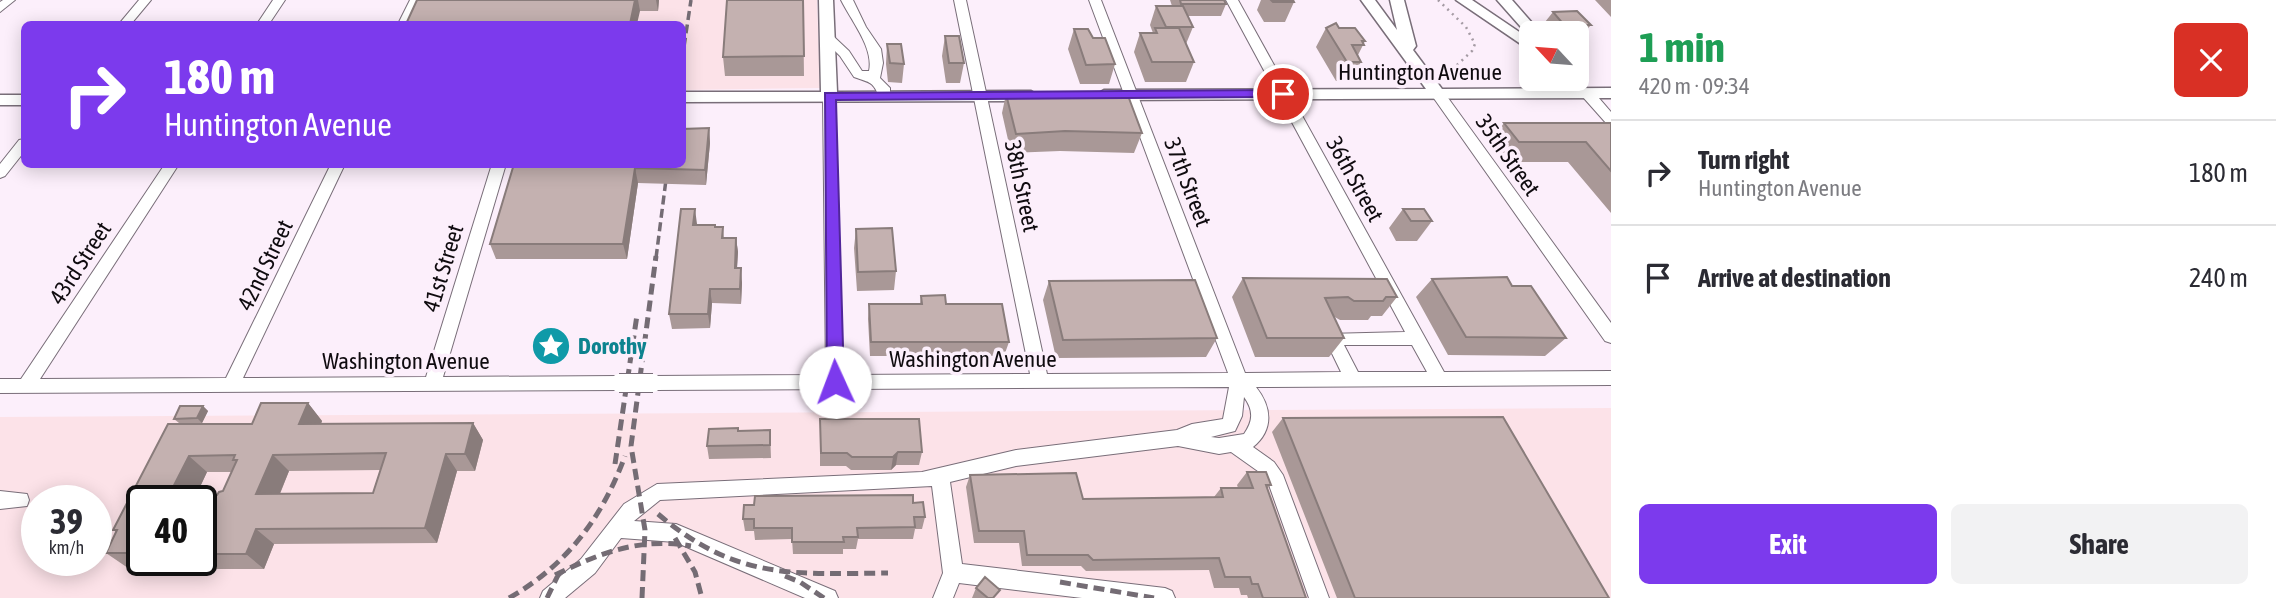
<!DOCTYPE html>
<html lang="en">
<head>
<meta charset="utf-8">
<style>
  :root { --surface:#fff; --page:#f2f2f3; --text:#2b2b33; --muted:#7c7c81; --line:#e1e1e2; --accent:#7c3aed }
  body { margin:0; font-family:"Asap Condensed",sans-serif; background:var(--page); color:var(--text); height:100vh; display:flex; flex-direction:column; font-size:26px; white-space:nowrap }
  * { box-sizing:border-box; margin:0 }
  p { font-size:23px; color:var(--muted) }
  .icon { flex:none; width:38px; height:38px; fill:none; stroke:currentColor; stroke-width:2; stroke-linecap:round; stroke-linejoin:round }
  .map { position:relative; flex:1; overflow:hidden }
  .side { display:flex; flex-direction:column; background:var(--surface); width:665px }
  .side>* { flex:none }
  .top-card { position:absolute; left:21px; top:21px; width:665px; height:147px; border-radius:10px; box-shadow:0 4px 18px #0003; background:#7c3aed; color:#fff; overflow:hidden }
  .needle { width:46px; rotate:296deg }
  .buttons { position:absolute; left:1519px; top:21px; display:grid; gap:14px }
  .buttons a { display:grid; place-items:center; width:70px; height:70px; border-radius:10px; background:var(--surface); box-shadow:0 4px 18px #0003; font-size:35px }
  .speed { position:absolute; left:21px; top:485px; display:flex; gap:14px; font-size:35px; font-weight:700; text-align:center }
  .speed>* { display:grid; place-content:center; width:91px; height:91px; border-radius:50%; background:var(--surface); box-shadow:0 4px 18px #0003; line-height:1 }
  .speed small { font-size:18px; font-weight:400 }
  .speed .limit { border:4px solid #111; border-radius:10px; background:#fff; color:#111 }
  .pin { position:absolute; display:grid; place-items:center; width:60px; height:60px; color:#fff; margin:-30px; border:4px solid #fff; border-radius:50%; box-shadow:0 2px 7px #0007 }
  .me { position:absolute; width:77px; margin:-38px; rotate:358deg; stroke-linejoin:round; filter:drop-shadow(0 0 5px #0008) }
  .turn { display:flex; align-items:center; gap:24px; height:147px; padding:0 28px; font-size:32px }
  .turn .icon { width:91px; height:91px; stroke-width:2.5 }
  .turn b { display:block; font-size:49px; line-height:60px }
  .round { display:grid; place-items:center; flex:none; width:74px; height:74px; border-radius:10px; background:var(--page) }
  .overview { display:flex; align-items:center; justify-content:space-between; height:119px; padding:0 28px }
  h1 { font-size:42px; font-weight:700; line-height:52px; color:#1e9e55 }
  .action { display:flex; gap:14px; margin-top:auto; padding:14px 28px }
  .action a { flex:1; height:80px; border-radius:10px; background:var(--accent); color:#fff; font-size:28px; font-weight:700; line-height:80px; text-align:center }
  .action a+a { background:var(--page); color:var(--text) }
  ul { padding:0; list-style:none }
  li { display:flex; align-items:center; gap:21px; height:105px; padding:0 28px; border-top:2px solid var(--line) }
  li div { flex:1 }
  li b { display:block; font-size:26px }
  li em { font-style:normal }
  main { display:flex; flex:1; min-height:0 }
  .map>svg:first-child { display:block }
  .industrial { fill:#fce2e8; fill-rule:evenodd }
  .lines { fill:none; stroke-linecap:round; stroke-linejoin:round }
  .minor-casing { stroke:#796e79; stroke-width:2 }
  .major-casing { stroke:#796e79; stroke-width:3 }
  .path { stroke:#a59ba4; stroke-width:2.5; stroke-dasharray:2 4.5; stroke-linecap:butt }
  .minor { fill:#fff; fill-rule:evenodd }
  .major { fill:#fff; fill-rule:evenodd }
  .rail-far1 { stroke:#746c74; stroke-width:3.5; stroke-dasharray:9 4.5; stroke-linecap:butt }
  .rail { stroke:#746c74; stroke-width:5; stroke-dasharray:11 6; stroke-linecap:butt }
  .minor-bridge-casing { stroke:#796e79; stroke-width:20; stroke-linecap:butt }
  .minor-bridge { stroke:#fff; stroke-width:18 }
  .wall { fill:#a99897; fill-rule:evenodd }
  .shaded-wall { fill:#897c7b }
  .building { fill:#c4b1b0; stroke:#897c7b; stroke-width:2; fill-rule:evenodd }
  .route { fill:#7c3aed; stroke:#51269a; stroke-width:2 }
  .labels { text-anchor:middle; stroke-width:7; stroke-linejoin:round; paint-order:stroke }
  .street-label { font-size:23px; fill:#0f0b0f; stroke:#fceffb }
  .culture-label { font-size:23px; font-weight:bold; fill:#0d838f; stroke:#fceffb; text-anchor:start }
</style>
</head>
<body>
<main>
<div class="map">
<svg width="1611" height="598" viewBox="0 0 1611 598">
  <rect width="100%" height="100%" fill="#fceffb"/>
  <path class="industrial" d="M424 0H817L820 88 683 90 682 24H413Z
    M1611 408V598H0V417ZM37 500H96V560H37ZM142 500H201V560H142Z"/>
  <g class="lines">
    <g class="minor-casing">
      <path id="minor" d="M3 0H15L0 12V2Z
        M139 0H151L131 24H119Z
        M273 0H285L269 24H257Z
        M410 0H422L410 24H398Z
        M841 0H853L866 27 881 49 883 63 880 78 890 88V99H880C873 81 871 83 854 77L840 56 822 38 824 35H832L849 51 862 71H869C874 48 852 22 841 0Z
        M954 0H966L1047 374 1228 373 1089 0H1101L1245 373 1341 372 1325 339 1327 334 1405 332 1226 0H1238L1444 372 1611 371V385L1256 387C1272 407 1274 430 1253 447L1274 462 1283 475 1329 598H1309L1269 485 1262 474 1231 452 1219 454 1178 446 1016 466 950 482 962 564 1165 588 1172 591 1175 598H1082L959 583 953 598H933L943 573 932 486 660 500 634 521 676 524 835 591 838 598H805L675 542 621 538 595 573 565 598H540L543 591 581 559 624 504 657 484 922 472 1016 450 1177 430 1192 424 1223 419 1229 387 653 390 647 388 645 383 647 378 653 376 826 375 823 96 829 92 835 96 843 375 1030 374ZM1344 345H1412L1427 372H1358ZM1244 397C1254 411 1253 421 1244 434L1219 438 1211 437 1235 431 1242 416Z
        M1587 89 1592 90 1611 112V124L1606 123 1582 96 1581 93Z
        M1438 90 1443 91 1611 323V343L1605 341 1433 97V91Z
        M24 139V152L5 176 0 178V164L19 140Z
        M165 164H179L40 379 226 378 331 164H345L243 378 426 377 492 164H506L443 377 619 376 625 378 627 383 625 388 619 390 0 393V379H21Z
        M0 491 27 494 29 500 27 506 0 509Z"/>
    </g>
    <g class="major-casing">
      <path id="major" d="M819 0H833L837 92 1031 91 1039 96 1031 101 682 102V92H821Z
        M1361 0H1375L1397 30 1390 0H1404L1416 46 1413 50 1442 89 1611 88V98L1104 100 1096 95 1104 90 1426 89Z
        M1456 0H1472L1531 40V51Z
        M1497 0H1512L1541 33H1531V37L1529 36Z
        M0 95H24V105H0Z"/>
    </g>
    <path class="path" d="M1438 0 1466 27 1475 44 1472 51 1443 78"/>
    <use href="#minor" class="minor"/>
    <use href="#major" class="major"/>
    <path class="rail-far1" d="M682 60 691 0
      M656 258 668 164"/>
    <path class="rail" d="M615 464 637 315
      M658 514C736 580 792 574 888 573
      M675 538 695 572 702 598
      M555 575C600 553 640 537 691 546
      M785 576 800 582 824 598
      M1060 582 1154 598
      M509 598C567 565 602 518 625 456
      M547 598 561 569
      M642 598 645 530 631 446 656 256"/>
    <g class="minor-bridge-casing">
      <path id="minor-bridge" d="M619 383H653"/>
    </g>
    <use href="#minor-bridge" class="minor-bridge"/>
  </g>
  <path class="wall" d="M417 0H659L658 11H640Z
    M803 0 804 76H725L723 57Z
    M1170 0H1224L1226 4 1221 16H1188L1193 27 1186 44 1194 62 1186 82H1145L1134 52 1140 33H1153L1150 25 1156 6H1172Z
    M1261 0H1293L1294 2 1285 22H1264L1257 10Z
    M1595 0H1611V17Z
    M1553 12 1591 25 1582 35H1577V33H1555L1545 22Z
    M1326 28H1339L1365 41 1358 55 1361 62 1350 81H1336L1316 47Z
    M1074 29 1093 38 1115 64 1109 84H1080L1068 49Z
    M945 36 964 63 960 83H946L942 56Z
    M887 44 904 64 902 83 888 82 886 64Z
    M1006 94 1142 133 1134 153 1060 151 1011 153 1002 113Z
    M1504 123H1611V213L1568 162H1503L1489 143Z
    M709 128 710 143 706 185 638 183 627 259H496L490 244Z
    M1403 209 1432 221 1417 241H1396L1389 228Z
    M697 225 723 227 724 238H736L738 252 737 268 742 283 741 304 712 303 710 328 672 329 669 314Z
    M856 229 896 271 894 290 857 291 854 248Z
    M1243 278 1397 297 1382 316H1371L1368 320H1340L1333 316 1344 338 1329 357H1255L1232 297Z
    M1432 279 1512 286 1566 338 1545 356 1448 355 1416 297Z
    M1049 281 1217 338 1206 357 1056 358 1043 300Z
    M921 296 946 304 1009 342 1004 356H870L868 319 869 304H920Z
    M308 403 322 421 321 424 473 423 483 440 475 471H457L437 543 274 544 264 569H213L201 560V500H142V560H174L170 567 128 568 106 553 116 532 113 530 168 424H252ZM380 470 373 493 280 494 289 471ZM207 472H232L223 491 217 495H196Z
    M203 406 208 411 202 423H179L174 419Z
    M1283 418 1609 598H1337L1272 432Z
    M770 430 771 458 709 459 707 446 739 431Z
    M820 432 922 452 919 465H896L891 470H851L846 466H820Z
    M1247 472 1271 485 1267 489 1306 598H1248L1247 595H1241L1239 588H1214L1209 570 1086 571 1081 566H1022L1019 543H974L966 487 970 475 1083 499 1214 497 1221 488H1238L1237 485Z
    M913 503 925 517 922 529H915L913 539H858L856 549H843V554H793L792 539 755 540 754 531H745L743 519Z
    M976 588 993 598H972Z"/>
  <path class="shaded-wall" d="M635 0H638L640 11 637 24H630Z
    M656 0H659L658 11Z
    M709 128 710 143 706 185 705 170Z
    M635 168 638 183 627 259 623 244Z
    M695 209 697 224 695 240 693 225Z
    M736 238 738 252 736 283 735 268Z
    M741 268 742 283 741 304 740 289Z
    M710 289 712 303 710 328 708 314Z
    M308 403 322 421 314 441 299 424Z
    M203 406 208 411 202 423 197 418Z
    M473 423 483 440 475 471 465 454Z
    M898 452 896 465 891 470 893 457Z
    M446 454 457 471 437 543 425 528Z
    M273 455 289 471 273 510 256 494Z
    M189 456 207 472 194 500 169 495Z
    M256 529 274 544 264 569 246 554Z
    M160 560H174L170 567Z"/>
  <path class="building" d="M417 0H635L630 24H406Z
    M727 0H803L804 56 723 57Z
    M1180 0H1224L1226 4H1181Z
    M1271 0H1293L1294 2H1273Z
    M1156 6H1183L1193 27H1166Z
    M1577 11 1591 25H1564L1553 12Z
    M1336 23 1339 28H1355L1365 41H1362L1364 45H1352L1361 62H1347L1326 28Z
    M1155 28H1179L1194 62H1152L1140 33H1157Z
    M1074 29H1088L1093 38H1105L1115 64 1086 65Z
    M945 36H959L964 63H949Z
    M887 44H901L904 64 890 63Z
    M1127 93 1142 133 1065 131 1016 134 1006 94Z
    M1504 123H1611V171L1586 142H1519Z
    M709 128 705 170 635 168 623 244H490L514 164H682V129Z
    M681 209H695L693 225H715V227H723L722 238H736L735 268H741L740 289H710L708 314H669Z
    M1403 209H1424L1432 221H1411Z
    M892 228 896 271 858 272 856 229Z
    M1507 277 1512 286H1531L1566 338 1466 337 1432 279Z
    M1243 278 1387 279 1397 297H1386L1383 301H1354L1348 297 1325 298 1344 338H1267Z
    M1195 280 1217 338 1063 340 1049 281Z
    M945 295 946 304H1002L1009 342H871L869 304H922L921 296Z
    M261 403H308L299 424 473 423 465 454H446L425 528 256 529 246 554H201V536L205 529H201V500H142V553H106L117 530H113L168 424H252ZM386 453 373 493 256 494 273 455ZM235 455 233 460H237L223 491 219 492 217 495H169L189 456Z
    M180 406H203L197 418 174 419Z
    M1503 417 1609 598H1355L1283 418Z
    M820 419H919L922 452H898L893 457H852L847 453H821Z
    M738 428V431L770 430V445L707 446 709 429Z
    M1247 472H1266L1271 485H1266L1306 598H1263L1258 584H1252L1250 577H1225L1219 558 1093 560 1088 555H1027L1024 531H979L970 475 1076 473 1083 499 1223 497 1221 488H1253Z
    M913 495V503L923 502 925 517H914L915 527 857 528 858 537H843L844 542H792V528H754V519H743L744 505H754L755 496Z
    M985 577 1000 590 993 598H988L976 588Z"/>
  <path class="route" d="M1283 90 1290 94 1288 97 836 100 844 382 842 387H829L827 382 825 93Z"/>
  <defs>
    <g id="sight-disc" transform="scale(2.0125)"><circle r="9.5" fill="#0f9aa8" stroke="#fceffb"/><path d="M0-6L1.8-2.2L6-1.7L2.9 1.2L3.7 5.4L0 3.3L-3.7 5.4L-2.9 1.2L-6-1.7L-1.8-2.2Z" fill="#fff"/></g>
  </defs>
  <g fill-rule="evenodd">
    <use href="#sight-disc" x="551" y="346"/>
  </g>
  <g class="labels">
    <g class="street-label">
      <text x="1420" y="80">Huntington Avenue</text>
      <text transform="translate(1508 155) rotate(55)" y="8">35th Street</text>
      <text transform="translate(1355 179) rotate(61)" y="8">36th Street</text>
      <text transform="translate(1188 182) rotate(69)" y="8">37th Street</text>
      <text transform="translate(1022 186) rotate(78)" y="8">38th Street</text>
      <text transform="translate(80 263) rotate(-57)" y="8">43rd Street</text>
      <text transform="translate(265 265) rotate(-64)" y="8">42nd Street</text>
      <text transform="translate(443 268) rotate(-73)" y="8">41st Street</text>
      <text x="973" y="367">Washington Avenue</text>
      <text x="406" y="369">Washington Avenue</text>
    </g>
    <g class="culture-label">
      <text x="578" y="354">Dorothy</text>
    </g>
  </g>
</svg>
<div class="buttons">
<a><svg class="needle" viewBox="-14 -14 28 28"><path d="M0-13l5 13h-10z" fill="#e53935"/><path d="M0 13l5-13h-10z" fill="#7c7c81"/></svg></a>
</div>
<div class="speed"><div>39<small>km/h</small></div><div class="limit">40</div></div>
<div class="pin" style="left:1283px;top:94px;background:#d93025"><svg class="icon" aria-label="arrive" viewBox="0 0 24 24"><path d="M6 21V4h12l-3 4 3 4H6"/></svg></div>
<svg class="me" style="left:835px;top:382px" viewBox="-20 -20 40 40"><circle r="19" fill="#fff"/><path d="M0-13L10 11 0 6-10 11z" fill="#7c3aed"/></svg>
<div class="top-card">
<div class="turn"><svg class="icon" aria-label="right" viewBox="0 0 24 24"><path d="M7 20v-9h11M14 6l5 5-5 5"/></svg><div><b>180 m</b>Huntington Avenue</div></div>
</div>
</div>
<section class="side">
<div class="overview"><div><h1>1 min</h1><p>420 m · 09:34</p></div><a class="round" style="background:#d93025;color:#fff"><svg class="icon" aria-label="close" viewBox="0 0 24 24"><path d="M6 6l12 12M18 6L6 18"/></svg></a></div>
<ul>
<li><svg class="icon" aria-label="right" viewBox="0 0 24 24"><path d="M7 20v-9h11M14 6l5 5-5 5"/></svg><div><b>Turn right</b><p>Huntington Avenue</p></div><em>180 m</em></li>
<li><svg class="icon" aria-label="arrive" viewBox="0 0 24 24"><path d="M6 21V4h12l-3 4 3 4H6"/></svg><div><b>Arrive at destination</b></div><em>240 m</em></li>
</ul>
<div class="action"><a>Exit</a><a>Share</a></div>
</section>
</main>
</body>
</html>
